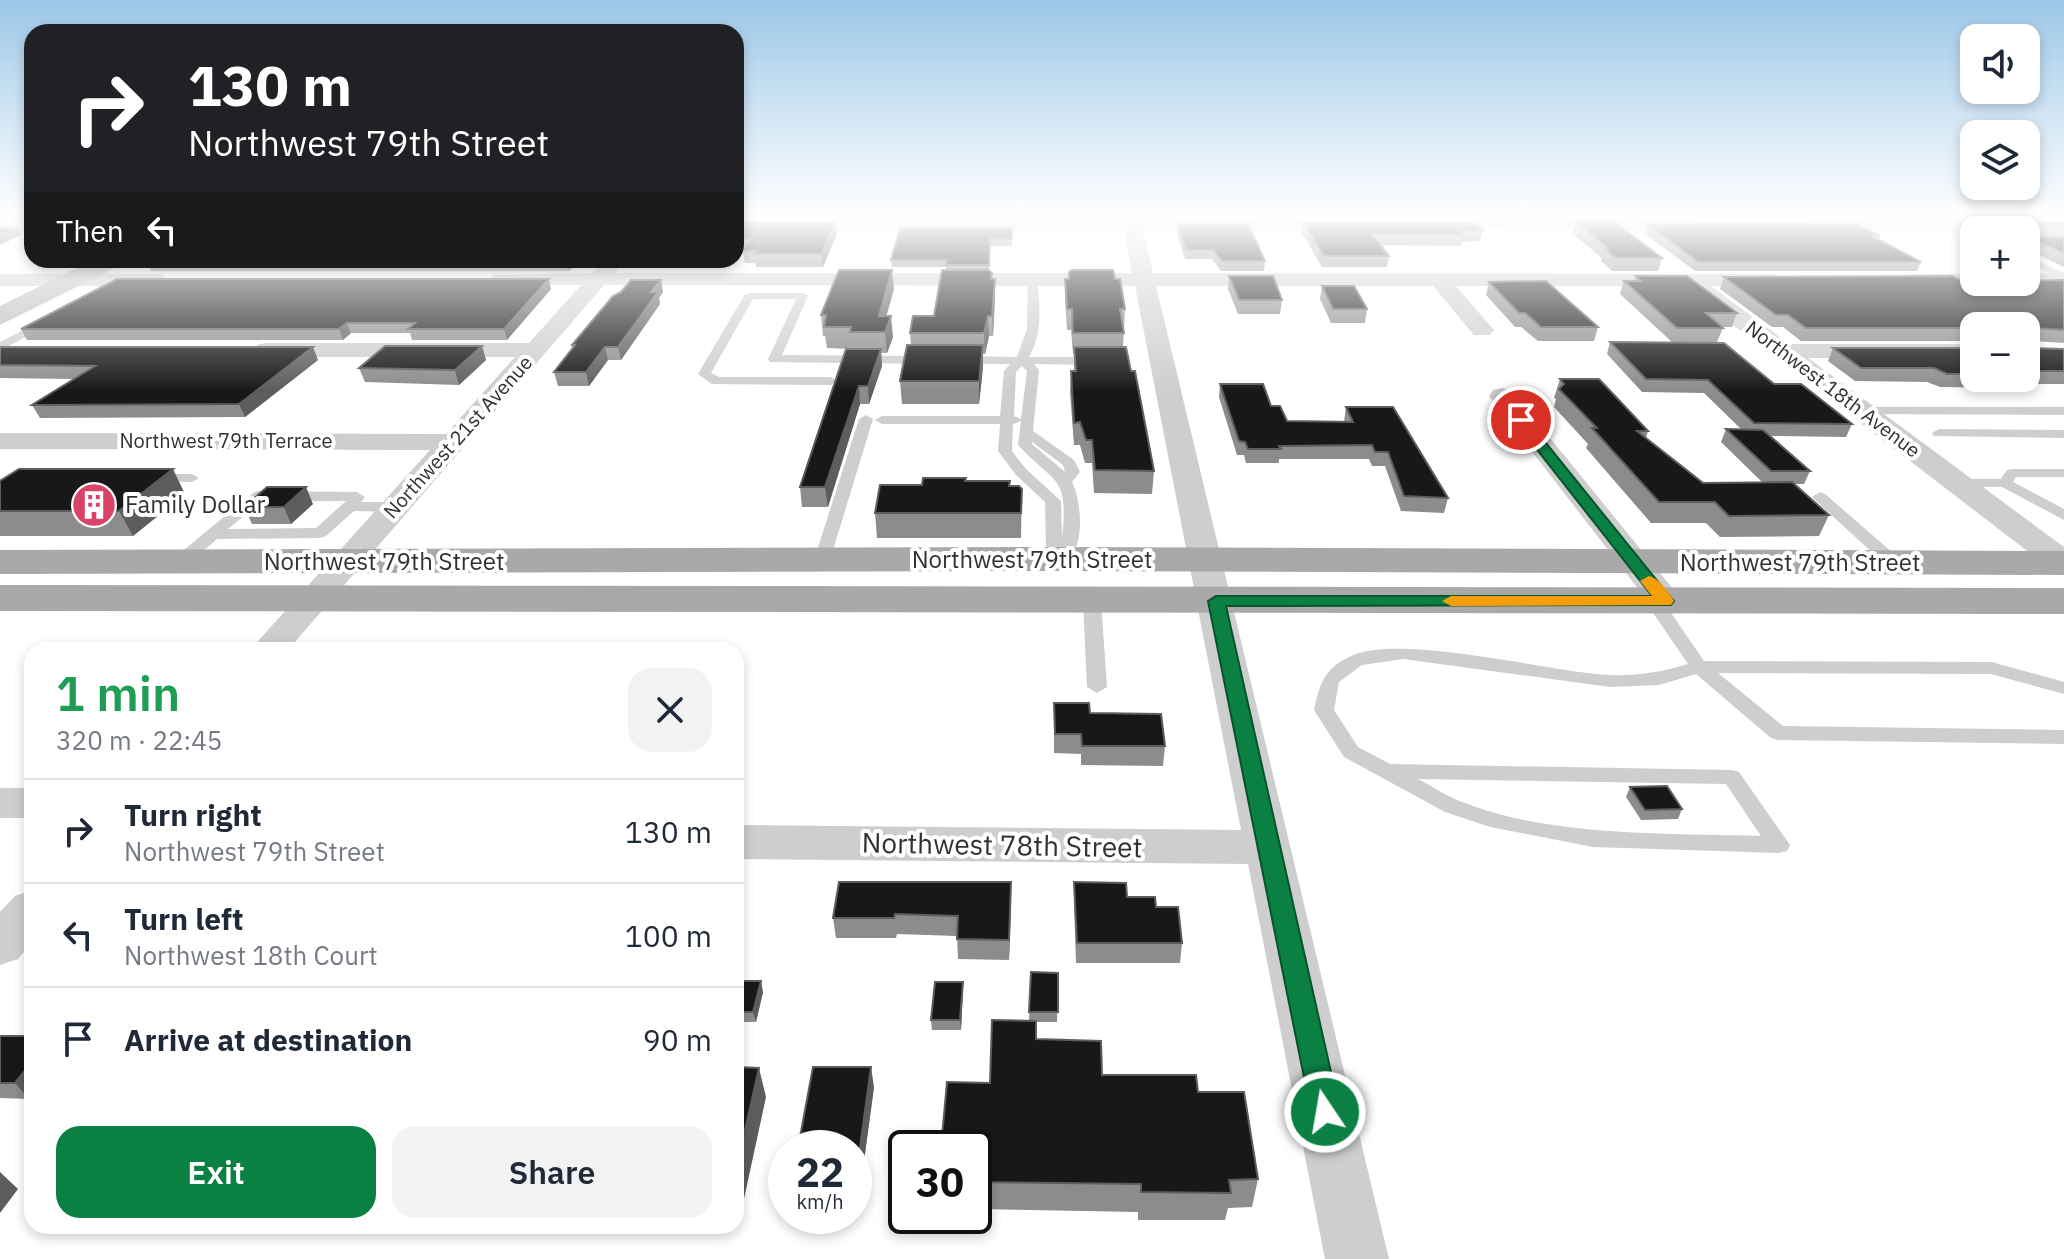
<!DOCTYPE html>
<html lang="en">
<head>
<meta charset="utf-8">
<style>
  :root { --surface:#fff; --page:#f2f2f3; --text:#1f2937; --muted:#747a83; --line:#e0e1e3; --accent:#0b8043 }
  body { margin:0; font-family:"IBM Plex Sans",sans-serif; background:var(--page); color:var(--text); height:100vh; display:flex; flex-direction:column; font-size:30px; white-space:nowrap }
  * { box-sizing:border-box; margin:0 }
  p { font-size:26px; color:var(--muted) }
  .icon { flex:none; width:44px; height:44px; fill:none; stroke:currentColor; stroke-width:2; stroke-linecap:round; stroke-linejoin:round }
  .map { position:relative; flex:1; overflow:hidden }
  .sheet { position:absolute; left:24px; top:642px; width:720px; height:592px; display:flex; flex-direction:column; background:var(--surface); border-radius:24px; box-shadow:0 4px 12px #0003 }
  .sheet>* { flex:none }
  .guide { position:absolute; left:24px; top:24px; width:720px; height:244px; border-radius:24px; box-shadow:0 4px 12px #0003; background:#202124; color:#fff; overflow:hidden }
  .buttons { position:absolute; left:1960px; top:24px; display:grid; gap:16px }
  .buttons a { display:grid; place-items:center; width:80px; height:80px; border-radius:16px; background:var(--surface); box-shadow:0 4px 12px #0003; font-size:40px }
  .speed { position:absolute; left:768px; top:1130px; display:flex; gap:16px; font-size:40px; font-weight:700; text-align:center }
  .speed>* { display:grid; place-content:center; width:104px; height:104px; border-radius:50%; background:var(--surface); box-shadow:0 4px 12px #0003; line-height:1 }
  .speed small { font-size:20px; font-weight:400 }
  .speed .limit { border:4px solid #111; border-radius:12px; background:#fff; color:#111 }
  .pin { position:absolute; display:grid; place-items:center; width:68px; height:68px; color:#fff; margin:-34px; border:4px solid #fff; border-radius:50%; box-shadow:0 2px 8px #0007 }
  .me { position:absolute; width:88px; margin:-44px; rotate:348deg; stroke-linejoin:round; filter:drop-shadow(0 0 6px #0008) }
  .turn { display:flex; align-items:center; gap:28px; height:168px; padding:0 32px; font-size:36px }
  .turn .icon { width:104px; height:104px; stroke-width:2.5 }
  .turn b { display:block; font-size:56px; line-height:68px }
  .then { display:flex; align-items:center; height:76px; padding:0 32px; background:#0003; gap:16px; font-size:30px }
  .round { display:grid; place-items:center; flex:none; width:84px; height:84px; border-radius:24px; background:var(--page) }
  .summary { display:flex; align-items:center; justify-content:space-between; height:136px; padding:0 32px }
  h1 { font-size:48px; font-weight:600; line-height:60px; color:#1e9e55 }
  .action { display:flex; gap:16px; margin-top:auto; padding:16px 32px }
  .action a { flex:1; height:92px; border-radius:24px; background:var(--accent); color:#fff; font-size:32px; font-weight:600; line-height:92px; text-align:center }
  .action a+a { background:var(--page); color:var(--text) }
  ul { padding:0; list-style:none }
  li { display:flex; align-items:center; gap:24px; height:104px; padding:0 32px; border-top:2px solid var(--line) }
  li div { flex:1 }
  li b { display:block; font-size:30px }
  li em { font-style:normal }
  .map>svg:first-child { display:block }
  .lines { fill:none; stroke-linecap:round; stroke-linejoin:round }
  .lane { fill:#cecece; fill-rule:evenodd }
  .street { fill:#cecece; fill-rule:evenodd }
  .secondary { fill:#bbb; fill-rule:evenodd }
  .primary { fill:#a9a9a9; fill-rule:evenodd }
  .wall { fill:#8c8c8c }
  .shaded-wall { fill:#5d5d5d }
  .building { fill:#181818; stroke:#5d5d5d; stroke-width:2 }
  .route { fill:#0b8043; stroke:#07532c; stroke-width:2 }
  .slow { fill:#f59e0b }
  .labels { text-anchor:middle; stroke-width:8; stroke-linejoin:round; paint-order:stroke }
  .far-street-label { font-size:20px; fill:#313131; stroke:#fff }
  .poi-label { font-size:24px; fill:#313131; stroke:#fff; text-anchor:start }
  .street-label { font-size:24px; fill:#313131; stroke:#fff }
  .near-street-label { font-size:28px; fill:#313131; stroke:#fff }
</style>
</head>
<body>
<div class="map">
<svg width="2064" height="1259" viewBox="0 0 2064 1259">
  <rect width="100%" height="100%" fill="#fff"/>
  <g class="lines">
    <path class="lane" d="M2026 255 2064 273V280L2026 262Z
      M1028 277 1037 279C1040 305 1043 333 1029 357H1096L1102 361 1096 365 1034 364 1039 370 1033 431 1074 460 1080 472 1072 482C1082 502 1087 556 1060 564L1054 562 1046 549 1045 502 1016 475 998 451 1000 424H882L875 420 882 416H1000L1004 371 1010 364H961L955 360 961 356 1017 357 1027 329ZM1022 366 1027 371 1021 419 1014 416 1016 372ZM1021 421 1018 445C1056 486 1069 474 1062 539L1061 501 1026 469 1012 451 1013 424ZM1032 442 1063 465 1065 472 1032 444Z
      M749 293H803L808 296 782 355 928 356 934 360 928 364 770 362 768 359 796 299H753L711 373 719 377H831L837 381 831 385 712 384 698 374 744 296Z
      M39 322 49 324 0 351V342Z
      M1862 407H2064V415L1857 414 1855 411Z
      M866 415 873 419 830 560 822 565 816 564 814 560 859 419Z
      M1939 429 2064 430V438L1934 436 1932 433Z
      M2012 469H2064V477H2016L2013 482 2064 509V520L2002 487H1958L1951 483 1958 479H2001L2007 470Z
      M153 474H192L199 478 192 482 148 481V475Z
      M258 491 357 492 365 497 361 502H395L403 507 395 512 354 511 326 536 320 538 217 539 186 566H174L172 562 174 558 253 493ZM262 501H346L316 528 228 529Z
      M1820 492 1825 494 1900 559 1902 563 1900 567H1888L1815 500 1812 497Z
      M1092 596 1101 601 1107 687 1097 693 1087 687 1083 601Z
      M1654 596 1660 597 1704 661 1992 662 2064 682V694L1991 674 1718 673 1783 726 2064 730V744L1778 740 1771 738 1696 674 1659 685 1610 687 1403 659 1362 665 1339 682 1334 710 1358 747 1390 764 1732 770 1739 772 1790 845 1787 851 1779 853 1593 847 1490 827 1445 812 1344 757 1314 710C1320 684 1323 670 1349 657 1396 632 1550 672 1609 675 1637 676 1662 672 1688 664L1645 601ZM1418 779 1726 784 1761 836C1667 833 1550 837 1462 802 1446 796 1432 786 1418 779Z"/>
    <path class="street" d="M1121 215H1139L1140 219H1350L1359 225 1350 231H1143L1153 273 1772 274 1779 276 1782 280 1779 284 1711 286 1789 344H1974V358H1808L2064 547V573L2052 570 1690 292 1688 286H1456L1494 330 1490 335H1474L1433 286H1156L1389 1259H1325L1248 864 736 859V825L1241 830 1135 286 604 285 288 650H250L430 450 0 449V433L446 434 515 357H265L257 355 253 350 257 345 265 343H529L581 285H500L493 283 490 279 493 275 593 273 602 263 609 261 619 267 615 273H1132L1124 231H736V219H1122Z
      M2064 218V230L1810 231 1801 225 1810 219Z
      M1430 219H1694L1703 225 1694 231 1423 229 1421 225 1423 221Z
      M0 220H32V232H0Z
      M2064 273V285L2026 286 2017 282H2026V274Z
      M0 274H160L170 280 160 286H0Z
      M1912 274H1974V282H1983L1974 286 1905 284 1902 280 1905 276Z
      M1502 388 1511 390 1677 594 1682 601 1677 608 1665 611 1653 608 1489 396 1493 390Z
      M0 788H32V818H0Z
      M32 890V942L18 959 0 965V912L15 896Z"/>
    <path class="secondary" d="M93 260H124L121 265 0 325V306Z"/>
    <path class="primary" d="M1060 547 2064 551V575L1060 571 0 574V550Z
      M0 585 2064 588V614L0 611Z"/>
  </g>
  <path class="wall" d="M0 215H32V223L30 217 0 218Z
    M736 215H802L736 218Z
    M1172 215H1240L1172 216Z
    M1291 215H1373L1292 216Z
    M1550 215H1796L1551 216Z
    M1575 221 1662 258 1658 271H1612L1601 261 1602 258 1572 233Z
    M736 222 837 234 823 267H756L755 263H745L743 251H736Z
    M1303 222 1483 230 1480 241 1462 242 1461 246 1381 245 1389 256 1387 267H1322L1302 233Z
    M1997 222H2064V237L2031 236 2064 237V267L2026 249V230H1993Z
    M1178 224 1265 261 1264 271H1221L1212 259H1185L1177 233Z
    M1647 224 1880 236 1878 239 1921 262 1917 271H1695L1644 233Z
    M1012 227V246H990L989 271 995 298 993 336H989L985 354H983V367L979 404H902L900 381 911 345 910 333 934 316 946 270V267H892L891 260Z
    M133 260H589L583 266H575L569 271H151L150 268H136Z
    M1069 272 1125 309 1123 347 1154 471 1152 494 1094 493 1092 463H1085L1080 445H1074L1070 392 1071 371H1074V354H1073L1071 330H1067L1065 299V279H1069Z
    M1229 276 1282 300 1280 314H1238L1228 289Z
    M1636 276 1737 313 1732 327H1722L1723 328 1717 342H1672L1620 294 1624 281H1634Z
    M1724 277 1962 281 2064 280V343L2030 341V345L2033 348 2064 349V384H2022L2020 388 1940 387 1927 382 1855 381 1828 361 1833 348H1974V378H2026V326H1974V341H1801L1783 327H1772L1720 289Z
    M661 280 663 292 659 298 660 304 621 360H608L589 386H558L554 372 573 349 572 345Z
    M1489 282 1598 327 1594 341H1538L1521 327H1515L1486 295Z
    M1322 286 1367 309 1365 323H1331L1320 299Z
    M551 289 507 340H412L410 333H351L343 340H27L21 329Z
    M894 289 886 316 893 337 887 353H881L882 366 869 404H860L828 507H802L800 487 851 349 827 348 825 336H823L821 315Z
    M1610 342 1774 384 1852 424 1846 437 1771 436 1810 471 1804 484H1794L1829 515 1819 536 1720 537 1706 523H1651L1586 448 1588 444 1554 407 1556 399 1554 398 1560 379 1648 431 1646 438 1703 483H1763L1721 442 1726 429 1742 430 1704 393 1642 392 1607 354Z
    M482 346 486 360 459 385 365 382 359 368Z
    M0 347 318 360 245 417 40 418 32 405 74 379 0 378Z
    M1220 384 1271 406 1287 421 1344 422 1346 407 1448 498 1444 513 1401 511 1385 466H1372L1369 459H1279V463H1246L1244 455H1237L1219 397Z
    M0 481 185 494 133 536H0Z
    M922 485 1010 486 1022 489 1021 538H877L875 513Z
    M313 504 291 524H252L244 507Z
    M1054 703 1090 713 1165 746 1163 766 1081 765V754L1054 753Z
    M1630 787 1682 809 1678 819 1641 820 1626 797Z
    M1074 882 1127 897 1156 907 1182 943 1180 963H1076L1074 902Z
    M1011 902 1009 960 958 959 957 936 897 934 896 938H836L833 918Z
    M1031 972 1058 973 1057 1022H1036V1039L1102 1075 1198 1092 1258 1179 1252 1207 1228 1208 1225 1220H1138V1212L974 1209V1148L990 1083 1029 1021Z
    M736 981 763 992 756 1022H736Z
    M963 982 961 1030H932L931 1020Z
    M0 1036H32V1095L29 1099 0 1098Z
    M874 1087 856 1220 794 1219 793 1216H854V1148Z"/>
  <path class="shaded-wall" d="M836 222 837 234 823 267 821 254Z
    M18 228 21 235 0 245V236Z
    M569 260H573L575 266 569 271 567 261Z
    M581 260H589L583 266Z
    M892 270 894 289 882 332 879 316Z
    M549 279 551 289 507 340 504 329Z
    M995 279V298L993 336 992 316Z
    M661 280 663 292 659 298 660 304 621 360 618 347 651 292Z
    M891 316 893 337 887 353 885 332Z
    M988 316 989 336 985 354 984 333Z
    M347 323 351 333 343 340 339 329Z
    M983 345V367L979 404V381Z
    M482 346 486 360 459 385 455 370Z
    M313 347 318 360 245 417 239 404Z
    M605 347 608 360 589 386 586 372Z
    M881 349 882 366 869 404 868 386Z
    M859 386 860 404 828 507 825 487Z
    M173 469 185 494 133 536 119 511Z
    M306 487 313 504 291 524 284 507Z
    M1011 882V902L1009 960V940Z
    M761 981 763 992 756 1022 753 1012Z
    M963 982V992L961 1030 960 1020Z
    M32 1062V1095L29 1099 15 1083Z
    M871 1067 874 1087 856 1220 854 1206V1192Z
    M759 1068 766 1097 739 1222 736 1210V1170Z
    M0 1172 18 1189 0 1213Z"/>
  <path class="building" d="M1575 221H1613L1662 258H1616L1605 249H1609Z
    M736 222H836L821 254H754L756 251H743L751 239H736Z
    M1303 222H1475L1483 230 1460 232 1464 235 1372 234 1389 256H1324Z
    M1997 222H2064V226L2031 225 2028 228 2031 237H2064V253L2026 236V230H2014Z
    M1178 224H1248L1265 261H1222L1213 250H1186Z
    M1647 224H1858L1880 236H1872L1921 262H1698Z
    M1012 227V239H990L989 265H946L947 260H891L900 228Z
    M0 228H18L0 236Z
    M150 260H569L567 261H147Z
    M839 270H892L879 316H891L885 332H850L851 327H824L826 315H821Z
    M942 270H988L992 273 991 279H995L992 316H988L984 333H910L913 316H934Z
    M1072 270H1113L1115 279H1120L1125 309H1120L1124 333H1073L1072 309H1067L1065 279H1069V272Z
    M1229 276H1273L1282 300H1239Z
    M1636 276H1687L1737 313H1706L1723 328H1677L1624 281H1641Z
    M1952 276 1962 281H1974V282L2064 280V330L2033 328 2030 331V345L2033 348 2064 349V371H2026V326H1974V328H1806L1788 315H1776L1724 277Z
    M117 279H549L504 329H408L415 323H347L339 329H21Z
    M631 280H661L651 292H658L618 347H605L586 372H554L575 345H572L613 296 621 292Z
    M1546 281 1598 327H1541L1525 313H1519L1489 282Z
    M1322 286H1354L1367 309H1333Z
    M1610 342 1724 343 1774 384H1801L1852 424 1754 423 1708 380 1646 379Z
    M907 345H983L979 381H900Z
    M385 346H482L455 370 359 368Z
    M0 347H313L239 404 32 405 95 366 0 365Z
    M1074 347H1126L1131 371H1135L1154 471 1095 470 1092 440H1086L1080 422 1074 423 1071 371H1076Z
    M1833 348H1974V374H1947L1934 368H1861Z
    M846 349H881L868 386H859L825 487H800Z
    M1560 379H1599L1648 431H1637L1703 483 1792 482 1829 515 1729 516 1715 502H1659L1592 428H1597L1559 389 1564 384Z
    M1220 384H1263L1271 406H1280L1287 421 1353 422 1346 407H1393L1448 498 1404 496 1388 452H1375L1372 445 1279 446 1281 449H1248L1245 442 1239 441Z
    M1726 429 1763 430 1810 471H1771Z
    M19 469H173L119 511H0V481Z
    M923 478H966L965 481H1010L1009 486H1019L1022 489 1021 513H875L880 485H922Z
    M267 487H306L284 507H244Z
    M1054 703H1089L1090 713 1161 714 1165 746H1082L1081 734H1055Z
    M1667 786 1682 809 1645 810 1630 787Z
    M839 882H1011L1009 940 957 939 958 916 895 914 894 918H833Z
    M1074 882 1126 883 1127 897H1155L1156 907H1178L1182 943H1077Z
    M1031 972 1058 973V1012H1029Z
    M736 981H761L753 1012H736Z
    M935 982H963L960 1020H931Z
    M992 1020 1036 1021V1039L1101 1041 1102 1075H1196L1198 1092H1244L1258 1179 1229 1180 1231 1193 1141 1192V1184L974 1182V1148H941L947 1082 990 1083Z
    M0 1036H32V1062L15 1083H0Z
    M736 1067 759 1068 736 1170Z
    M813 1067H871L854 1192V1148H798Z"/>
  <linearGradient id="sky" x2="0" y2="1"><stop stop-color="#9dc7e8"/><stop offset="0.55" stop-color="#fff"/><stop offset="1" stop-color="#fff" stop-opacity="0"/></linearGradient>
  <rect width="2064" height="392" fill="url(#sky)"/>
  <path class="route" d="M1521 416 1525 417 1671 598 1674 601 1671 605 1226 606 1340 1112 1335 1121 1325 1125 1315 1121 1311 1112 1208 601 1216 596H1652L1516 423V417Z"/>
  <path class="slow" d="M1649 576C1659 578 1668 592 1674 601L1671 605 1451 606 1442 601 1451 596H1652L1640 581Z"/>
  <defs>
    <g id="building-disc" transform="scale(2.3)"><circle r="9.5" fill="#d94368" stroke="#fff"/><path d="M-4-6H4V6H1V3H-1V6H-4ZM-2.5-4.3h1.7v1.8h-1.7ZM.8-4.3h1.7v1.8H.8ZM-2.5-1h1.7V.8h-1.7ZM.8-1h1.7V.8H.8Z" fill="#fff"/></g>
  </defs>
  <g fill-rule="evenodd">
    <use href="#building-disc" x="94" y="505"/>
  </g>
  <g class="labels">
    <g class="far-street-label">
      <text transform="translate(1833 389) rotate(37)" y="7">Northwest 18th Avenue</text>
      <text transform="translate(458 437) rotate(-48)" y="7">Northwest 21st Avenue</text>
      <text x="226" y="448">Northwest 79th Terrace</text>
    </g>
    <g class="poi-label">
      <text x="125" y="513">Family Dollar</text>
    </g>
    <g class="street-label">
      <text x="1032" y="568">Northwest 79th Street</text>
      <text x="384" y="570">Northwest 79th Street</text>
      <text x="1800" y="571">Northwest 79th Street</text>
    </g>
    <g class="near-street-label">
      <text transform="translate(1002 845) rotate(1)" y="10">Northwest 78th Street</text>
    </g>
  </g>
</svg>
<div class="buttons">
<a><svg class="icon" aria-label="sound" viewBox="0 0 24 24"><path d="M4 9h4l5-4v14l-5-4H4zM17 9q2 3 0 6"/></svg></a>
<a><svg class="icon" aria-label="layers" viewBox="0 0 24 24"><path d="M12 4l9 5-9 5-9-5zM3 14l9 5 9-5"/></svg></a>
<a>+</a>
<a>−</a>
</div>
<div class="speed"><div>22<small>km/h</small></div><div class="limit">30</div></div>
<div class="pin" style="left:1521px;top:420px;background:#d93025"><svg class="icon" aria-label="arrive" viewBox="0 0 24 24"><path d="M6 21V4h12l-3 4 3 4H6"/></svg></div>
<svg class="me" style="left:1325px;top:1112px" viewBox="-20 -20 40 40"><circle r="17" fill="#0b8043" stroke="#fff" stroke-width="3"/><path d="M0-11L8 9 0 5-8 9z" fill="#fff"/></svg>
<div class="guide">
<div class="turn"><svg class="icon" aria-label="right" viewBox="0 0 24 24"><path d="M7 20v-9h11M14 6l5 5-5 5"/></svg><div><b>130 m</b>Northwest 79th Street</div></div>
<div class="then">Then<svg class="icon" aria-label="left" viewBox="0 0 24 24"><path d="M17 20v-9H6M10 6l-5 5 5 5"/></svg></div>
</div>
<section class="sheet">
<div class="summary"><div><h1>1 min</h1><p>320 m · 22:45</p></div><a class="round"><svg class="icon" aria-label="close" viewBox="0 0 24 24"><path d="M6 6l12 12M18 6L6 18"/></svg></a></div>
<ul>
<li><svg class="icon" aria-label="right" viewBox="0 0 24 24"><path d="M7 20v-9h11M14 6l5 5-5 5"/></svg><div><b>Turn right</b><p>Northwest 79th Street</p></div><em>130 m</em></li>
<li><svg class="icon" aria-label="left" viewBox="0 0 24 24"><path d="M17 20v-9H6M10 6l-5 5 5 5"/></svg><div><b>Turn left</b><p>Northwest 18th Court</p></div><em>100 m</em></li>
<li><svg class="icon" aria-label="arrive" viewBox="0 0 24 24"><path d="M6 21V4h12l-3 4 3 4H6"/></svg><div><b>Arrive at destination</b></div><em>90 m</em></li>
</ul>
<div class="action"><a>Exit</a><a>Share</a></div>
</section>
</div>
</body>
</html>
